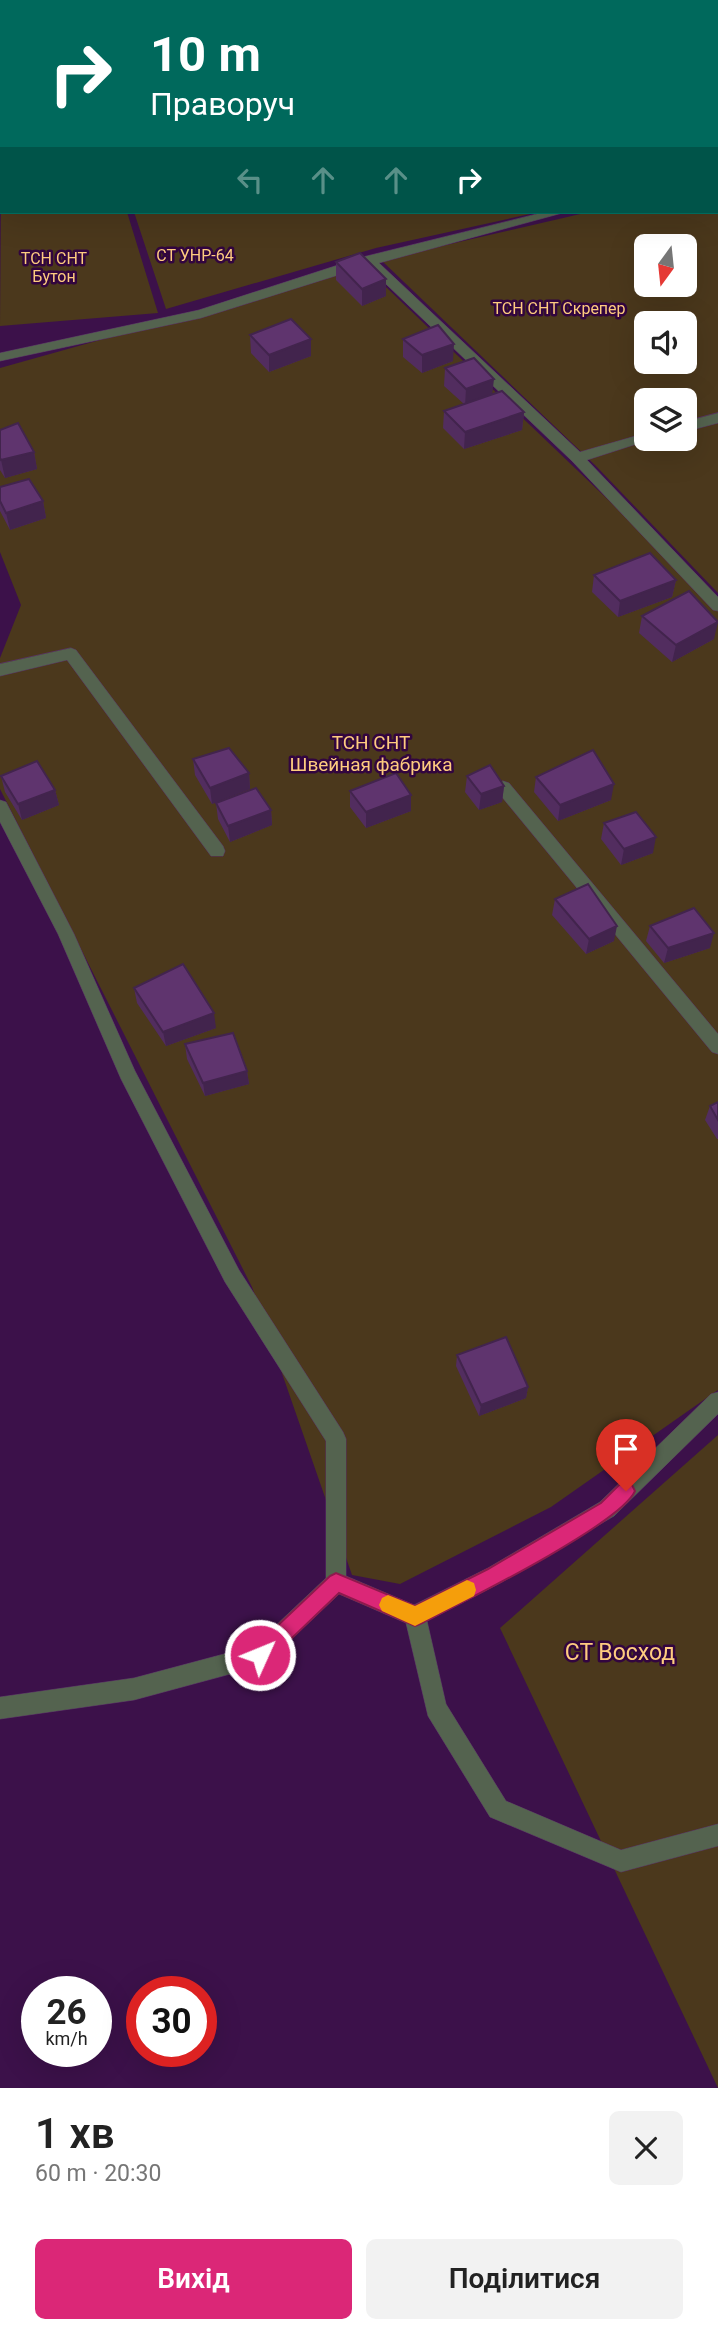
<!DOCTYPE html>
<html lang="uk">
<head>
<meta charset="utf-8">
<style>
  :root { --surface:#fff; --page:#f2f2f2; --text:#222; --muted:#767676; --accent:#db2777 }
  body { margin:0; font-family:Roboto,sans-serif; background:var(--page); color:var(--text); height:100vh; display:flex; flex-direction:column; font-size:26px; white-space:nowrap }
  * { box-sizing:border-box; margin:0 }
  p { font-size:23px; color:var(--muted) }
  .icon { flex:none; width:38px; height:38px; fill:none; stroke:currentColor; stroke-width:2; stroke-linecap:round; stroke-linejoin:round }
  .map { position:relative; height:2088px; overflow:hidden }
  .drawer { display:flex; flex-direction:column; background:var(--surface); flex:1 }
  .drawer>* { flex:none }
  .banner { position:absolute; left:0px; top:0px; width:719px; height:214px; box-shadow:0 7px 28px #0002; background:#00695c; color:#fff; overflow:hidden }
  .needle { width:46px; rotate:195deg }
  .fabs { position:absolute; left:634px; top:234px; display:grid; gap:14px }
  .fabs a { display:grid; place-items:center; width:63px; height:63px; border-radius:10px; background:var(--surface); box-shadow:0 7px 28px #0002; font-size:35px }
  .speed { position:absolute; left:21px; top:1976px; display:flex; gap:14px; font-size:35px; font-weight:700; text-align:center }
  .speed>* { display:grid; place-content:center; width:91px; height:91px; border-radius:50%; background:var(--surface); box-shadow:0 7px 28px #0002; line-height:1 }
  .speed small { font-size:18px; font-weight:400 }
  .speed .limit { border:10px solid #d22; background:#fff; color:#111 }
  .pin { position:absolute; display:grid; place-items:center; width:60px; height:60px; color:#fff; margin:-72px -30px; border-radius:50% 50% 50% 0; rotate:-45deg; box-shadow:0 0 7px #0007 }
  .pin .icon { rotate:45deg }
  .me { position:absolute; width:77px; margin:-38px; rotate:46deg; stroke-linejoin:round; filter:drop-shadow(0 0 5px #0008) }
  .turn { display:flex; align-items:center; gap:24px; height:147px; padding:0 35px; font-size:32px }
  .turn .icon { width:91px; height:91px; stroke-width:2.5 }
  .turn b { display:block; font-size:49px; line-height:60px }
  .lanes { display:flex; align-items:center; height:66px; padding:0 35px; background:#0003; justify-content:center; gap:35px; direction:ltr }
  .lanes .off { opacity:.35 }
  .round { display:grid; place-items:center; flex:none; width:74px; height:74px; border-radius:10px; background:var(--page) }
  .summary { display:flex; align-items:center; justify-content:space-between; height:119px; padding:0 35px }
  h1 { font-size:42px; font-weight:600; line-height:52px }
  .primary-button { display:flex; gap:14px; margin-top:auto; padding:14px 35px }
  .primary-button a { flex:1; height:80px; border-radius:10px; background:var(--accent); color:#fff; font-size:28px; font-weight:600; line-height:80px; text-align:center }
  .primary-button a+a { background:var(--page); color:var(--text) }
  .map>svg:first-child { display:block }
  .green { fill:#4b381c; fill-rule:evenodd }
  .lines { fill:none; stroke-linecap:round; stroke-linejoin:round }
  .minor-casing { stroke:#593166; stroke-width:1 }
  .minor { fill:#54634f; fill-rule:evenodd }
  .wall { fill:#522d5f }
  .shaded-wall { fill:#42244d }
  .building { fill:#5f346e; stroke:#42244d; stroke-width:2 }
  .route { fill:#db2777; stroke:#8e194d; stroke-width:2 }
  .slow { fill:#f59e0b }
  .labels { text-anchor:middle; stroke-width:5; stroke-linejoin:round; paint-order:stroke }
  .far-park-label { font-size:16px; fill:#fecc7f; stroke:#32053f }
  .park-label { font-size:19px; fill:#fecc7f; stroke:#32053f }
  .near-park-label { font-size:23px; fill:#fecc7f; stroke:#32053f }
</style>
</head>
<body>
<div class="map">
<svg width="718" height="2088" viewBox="0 0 718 2088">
  <rect width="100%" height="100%" fill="#3c114a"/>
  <path class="green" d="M0 0H438L2 2 0 45Z
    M463 0H718V169V2H453Z
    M2 51V212H127L158 313 0 326Z
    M718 183V593L595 465 381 260 589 212H718ZM646 247H684V285H646ZM646 324H684V362H646ZM646 401H684V439H646Z
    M134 212H539L376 248 166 309Z
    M364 266 718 605V1390L551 1507 400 1584 352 1575 252 1287 0 789V658L21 605 0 552V368Z
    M718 1435V2088L500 1628Z"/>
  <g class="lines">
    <g class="minor-casing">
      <path id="minor" d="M376 0H388V2H377Z
        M482 0H501L481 2Z
        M0 45H2L0 52Z
        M545 212H566L379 263 580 452 646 433V439H652L587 460 718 597V611L713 610 572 461 367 266 201 318 0 361V353L199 310 363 257Z
        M718 413V423L684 432V422Z
        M71 648 76 650 223 846 225 851 223 856H211L67 660 0 676V664Z
        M503 781 509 783 718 1034V1054L712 1052 497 791 495 787Z
        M0 800 6 802 74 934 135 1071 239 1270 343 1432 346 1439V1576L414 1605 488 1568 600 1502 711 1394 718 1392V1414L614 1516 502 1582 427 1621 446 1704 506 1801 621 1850 718 1824V1846L621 1872 490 1817 428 1716 406 1623 339 1594 267 1662 260 1666 134 1700 0 1719V1697L134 1678 254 1646 326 1578V1441L225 1282 121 1079 58 934 0 822Z"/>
    </g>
    <use href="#minor" class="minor"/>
  </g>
  <path class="wall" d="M336 262 386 279V296L362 306 336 280Z
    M250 335 311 339V356L269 372 251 353Z
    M403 339 453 361 422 373 403 357Z
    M445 368 524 412 522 430 464 449 443 428 444 411 464 404 444 386Z
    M0 430 34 452 37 469 5 478 0 470Z
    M0 487 43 501 46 518 10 530 0 511Z
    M594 575 676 580 672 597 618 617 592 592Z
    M642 616 714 639 672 662 639 633Z
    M193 759 249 773 250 789 212 804 195 775Z
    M1 776 55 790 59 805 22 820 5 792Z
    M467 776 504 786 502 802 479 810 465 792Z
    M536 777 611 800 558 821 534 792Z
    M350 791 411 795V811L366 828 350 807Z
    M216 803 271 810 272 825 230 842 218 819Z
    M604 823 653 853 621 865 601 839Z
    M555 899 614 941 586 954 552 915Z
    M650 926 710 948 664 963 646 941Z
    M134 988 216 1028 166 1046 137 1003Z
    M185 1044 247 1071 249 1084 205 1096 187 1059Z
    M718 1102V1139H717L705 1120 710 1106Z
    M457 1355 528 1387 526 1398 479 1416 456 1366Z"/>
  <path class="shaded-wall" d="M386 279V296L362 306V289Z
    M311 339V356L269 372V355Z
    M454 344 453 361 422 373V355Z
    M494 379 492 396 465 406 466 389Z
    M524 412 522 430 464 449 465 432Z
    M34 452 37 469 5 478 1 460Z
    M43 501 46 518 10 530 6 513Z
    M676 580 672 597 618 617 620 601Z
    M718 622 714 639 672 662 676 645Z
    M249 773 250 789 212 804 210 788Z
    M614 784 611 800 558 821 560 805Z
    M504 786 502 802 479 810 481 794Z
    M55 790 59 805 22 820 18 804Z
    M411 795V811L366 828V812Z
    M271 810 272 825 230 842 228 826Z
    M656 837 653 853 621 865 624 849Z
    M617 926 614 941 586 954 589 939Z
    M714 933 710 948 664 963 668 948Z
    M214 1013 216 1028 166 1046 163 1032Z
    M247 1071 249 1084 205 1096 203 1083Z
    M528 1387 526 1398 479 1416 481 1405Z"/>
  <path class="building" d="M360 253 386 279 362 289 336 262Z
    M291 319 311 339 269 355 250 335Z
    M438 325 454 344 422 355 403 339Z
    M474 358 494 379 466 389 445 368Z
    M502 391 524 412 465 432 444 411Z
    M18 423 34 452 1 460 0 458V430Z
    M29 479 43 501 6 513 0 501V487Z
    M650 553 676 580 620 601 594 575Z
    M689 591 718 622 676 645 642 616Z
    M229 748 249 773 210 788 193 759Z
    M593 750 614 784 560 805 536 777Z
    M37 761 55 790 18 804 1 776Z
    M490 765 504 786 481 794 467 776Z
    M396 773 411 795 366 812 350 791Z
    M256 788 271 810 228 826 216 803Z
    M636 812 656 837 624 849 604 823Z
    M588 884 617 926 589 939 555 899Z
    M694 908 714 933 668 948 650 926Z
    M183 964 214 1013 163 1032 134 988Z
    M233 1033 247 1071 203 1083 185 1044Z
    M718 1102V1120L710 1106Z
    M506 1337 528 1387 481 1405 457 1355Z"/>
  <path class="route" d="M626 1482 632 1485 635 1491C621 1524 461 1603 422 1623L415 1626 339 1593 267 1662 260 1665 254 1662 251 1655 254 1648 330 1576 336 1573 415 1606 488 1569 601 1503 619 1485Z"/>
  <path class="slow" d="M467 1580 474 1583 476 1590 474 1596 415 1626 382 1611 379 1605 382 1598 388 1595 415 1606Z"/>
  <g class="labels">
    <g class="far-park-label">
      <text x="195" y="261">СТ УНР-64</text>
      <text x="54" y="264">ТСН СНТ<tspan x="54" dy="18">Бутон</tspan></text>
      <text x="559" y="314">ТСН СНТ Скрепер</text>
    </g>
    <g class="park-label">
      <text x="371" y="749">ТСН СНТ<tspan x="371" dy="22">Швейная фабрика</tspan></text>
    </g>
    <g class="near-park-label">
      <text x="620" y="1660">СТ Восход</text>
    </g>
  </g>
</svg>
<div class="fabs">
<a><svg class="needle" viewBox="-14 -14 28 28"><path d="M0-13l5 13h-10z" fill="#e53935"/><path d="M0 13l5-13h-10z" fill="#767676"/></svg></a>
<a><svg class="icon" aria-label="sound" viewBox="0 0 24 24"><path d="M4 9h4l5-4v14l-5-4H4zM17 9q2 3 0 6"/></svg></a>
<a><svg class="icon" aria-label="layers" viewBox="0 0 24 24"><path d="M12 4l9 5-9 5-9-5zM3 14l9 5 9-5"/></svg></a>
</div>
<div class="speed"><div>26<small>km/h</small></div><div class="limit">30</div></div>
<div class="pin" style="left:626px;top:1491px;background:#d93025"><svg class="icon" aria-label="arrive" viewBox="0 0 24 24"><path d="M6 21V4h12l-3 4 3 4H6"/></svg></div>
<svg class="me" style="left:260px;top:1655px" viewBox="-20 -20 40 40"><circle r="17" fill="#db2777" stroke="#fff" stroke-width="3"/><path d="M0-11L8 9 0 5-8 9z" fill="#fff"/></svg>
<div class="banner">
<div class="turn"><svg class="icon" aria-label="right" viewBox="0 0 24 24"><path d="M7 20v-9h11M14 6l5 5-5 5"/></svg><div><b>10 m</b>Праворуч</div></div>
<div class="lanes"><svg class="icon off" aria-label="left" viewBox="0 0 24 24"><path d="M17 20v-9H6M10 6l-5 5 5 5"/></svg><svg class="icon off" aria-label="ahead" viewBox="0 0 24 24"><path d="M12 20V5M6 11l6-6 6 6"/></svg><svg class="icon off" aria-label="ahead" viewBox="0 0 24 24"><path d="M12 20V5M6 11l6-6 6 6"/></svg><svg class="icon" aria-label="right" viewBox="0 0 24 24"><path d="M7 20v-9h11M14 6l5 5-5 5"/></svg></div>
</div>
</div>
<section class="drawer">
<div class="summary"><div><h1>1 хв</h1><p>60 m · 20:30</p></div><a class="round"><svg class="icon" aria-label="close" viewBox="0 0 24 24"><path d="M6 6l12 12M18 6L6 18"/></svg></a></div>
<div class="primary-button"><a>Вихід</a><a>Поділитися</a></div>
</section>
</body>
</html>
